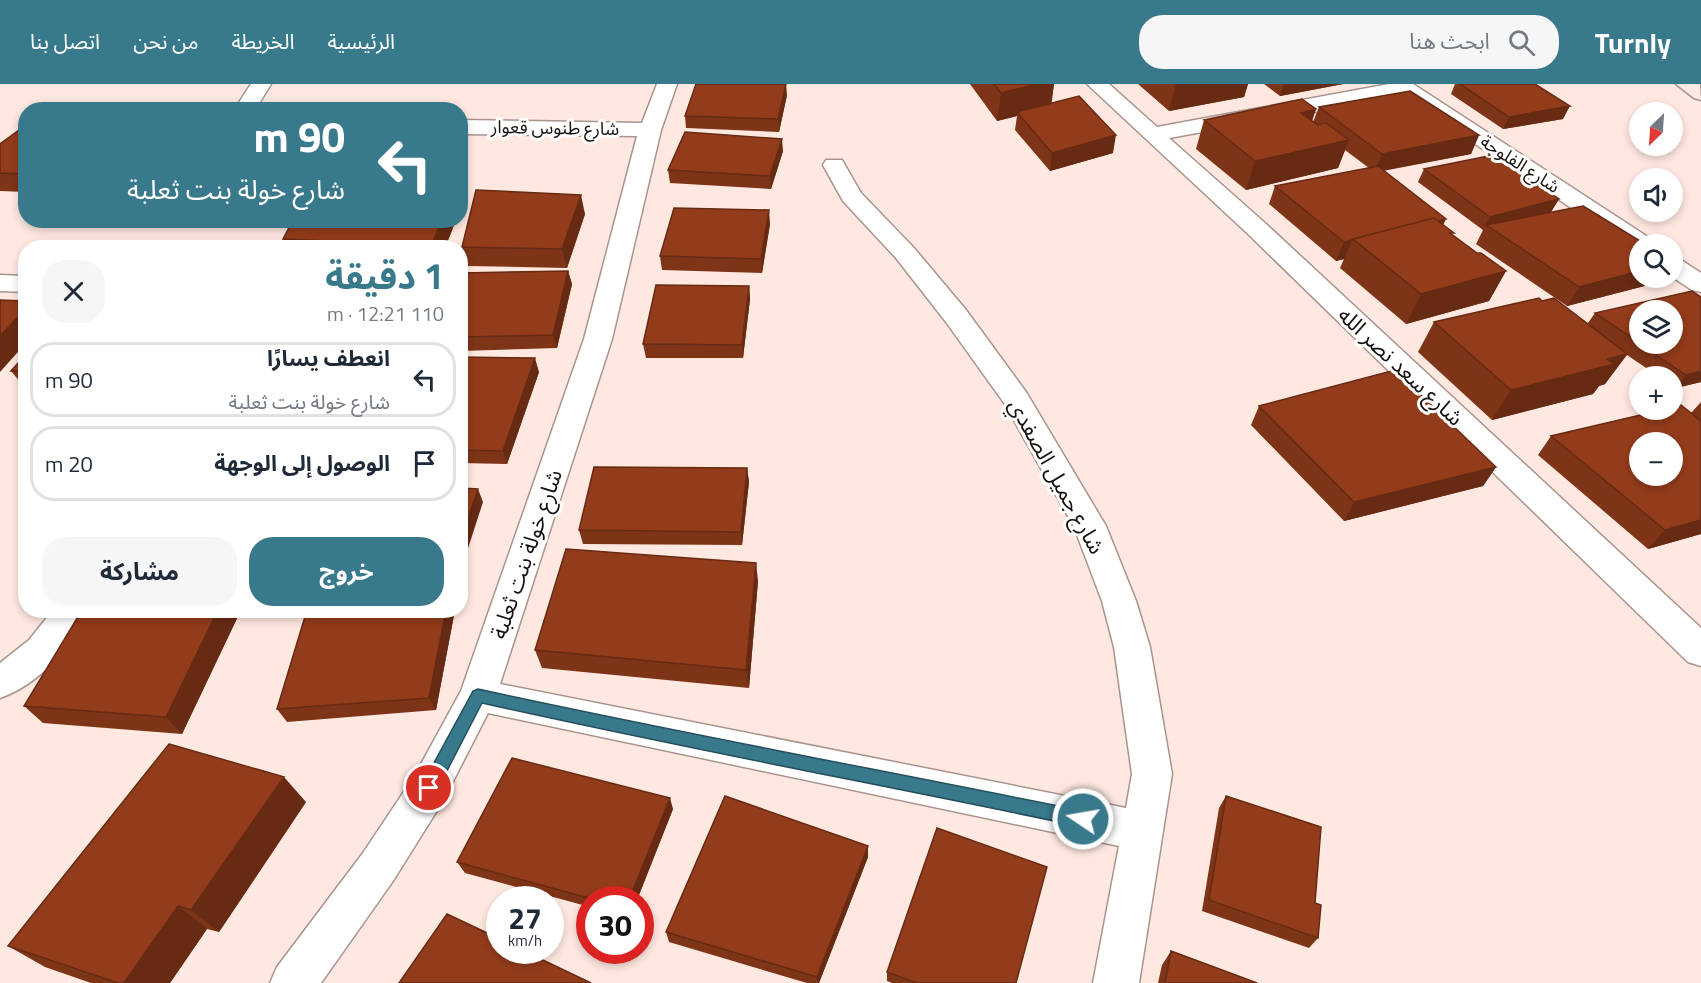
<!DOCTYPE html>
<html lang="ar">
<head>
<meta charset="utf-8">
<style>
  :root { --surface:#fff; --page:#f6f6f7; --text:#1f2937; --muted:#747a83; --line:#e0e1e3; --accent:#38798c }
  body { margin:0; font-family:"Titillium Web","Noto Sans Arabic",sans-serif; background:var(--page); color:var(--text); direction:rtl; height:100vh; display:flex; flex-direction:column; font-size:22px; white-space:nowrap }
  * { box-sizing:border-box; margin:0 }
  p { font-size:20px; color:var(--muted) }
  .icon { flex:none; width:33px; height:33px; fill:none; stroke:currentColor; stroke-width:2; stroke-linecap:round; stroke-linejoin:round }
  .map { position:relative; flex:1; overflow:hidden; direction:ltr }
  .details { position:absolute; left:18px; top:156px; width:450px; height:378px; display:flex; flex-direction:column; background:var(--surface); border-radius:24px; box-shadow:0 3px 9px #0003; direction:rtl }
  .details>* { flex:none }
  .banner { position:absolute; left:18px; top:18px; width:450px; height:126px; border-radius:24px; box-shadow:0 3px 9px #0003; direction:rtl; background:#38798c; color:#fff; overflow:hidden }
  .needle { width:39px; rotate:205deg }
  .tools { position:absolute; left:1629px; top:18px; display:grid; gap:12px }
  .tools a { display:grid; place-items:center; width:54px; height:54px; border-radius:50%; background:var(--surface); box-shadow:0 3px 9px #0003; font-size:30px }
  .speed { position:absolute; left:486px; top:802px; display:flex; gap:12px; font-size:30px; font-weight:700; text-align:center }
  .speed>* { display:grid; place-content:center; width:78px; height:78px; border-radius:50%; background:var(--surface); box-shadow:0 3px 9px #0003; line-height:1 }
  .speed small { font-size:15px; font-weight:400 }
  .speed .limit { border:9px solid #d22; background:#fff; color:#111 }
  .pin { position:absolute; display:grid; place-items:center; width:51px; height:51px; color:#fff; margin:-26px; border:3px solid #fff; border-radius:50%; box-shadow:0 2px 6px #0007 }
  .me { position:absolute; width:66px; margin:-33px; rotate:282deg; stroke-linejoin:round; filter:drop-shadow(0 0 4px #0008) }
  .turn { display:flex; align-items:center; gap:21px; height:126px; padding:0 24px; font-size:27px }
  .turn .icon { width:78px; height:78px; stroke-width:2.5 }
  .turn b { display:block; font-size:42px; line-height:51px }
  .round { display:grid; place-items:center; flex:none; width:63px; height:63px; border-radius:24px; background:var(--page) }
  .overview { display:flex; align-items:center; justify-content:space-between; height:102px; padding:0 24px }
  h1 { font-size:36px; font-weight:700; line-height:45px; color:var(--accent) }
  .action { display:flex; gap:12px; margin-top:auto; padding:12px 24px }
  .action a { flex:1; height:69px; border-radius:24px; background:var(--accent); color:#fff; font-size:24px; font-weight:700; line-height:69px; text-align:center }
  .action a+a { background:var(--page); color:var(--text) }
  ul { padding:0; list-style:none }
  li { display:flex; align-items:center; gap:18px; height:75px; margin:0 12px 9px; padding:0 12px; border:3px solid var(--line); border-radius:24px }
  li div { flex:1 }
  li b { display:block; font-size:22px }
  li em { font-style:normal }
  header { display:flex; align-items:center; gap:36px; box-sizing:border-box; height:84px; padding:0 30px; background:var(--accent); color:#fff }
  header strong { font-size:28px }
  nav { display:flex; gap:33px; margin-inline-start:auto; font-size:21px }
  .search { width:420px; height:54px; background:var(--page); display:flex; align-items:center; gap:15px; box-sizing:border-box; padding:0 21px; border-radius:24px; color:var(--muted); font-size:22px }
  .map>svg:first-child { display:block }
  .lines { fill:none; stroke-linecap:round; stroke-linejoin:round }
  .minor-casing { stroke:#a9948d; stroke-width:3 }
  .secondary-casing { stroke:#a9948d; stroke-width:3 }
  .minor { fill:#fff; fill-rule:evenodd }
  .secondary { fill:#feeae3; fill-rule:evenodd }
  .wall { fill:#7e3417 }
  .shaded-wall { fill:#672a13 }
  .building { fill:#933c1b; stroke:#672a13; stroke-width:1.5; fill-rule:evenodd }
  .route { fill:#38798c; stroke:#244f5b; stroke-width:1.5 }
  .labels { text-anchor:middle; stroke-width:6; stroke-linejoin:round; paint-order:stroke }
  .far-street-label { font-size:18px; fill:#18110e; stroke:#fff }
  .street-label { font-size:22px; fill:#18110e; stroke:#fff }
</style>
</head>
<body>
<header>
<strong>Turnly</strong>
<div class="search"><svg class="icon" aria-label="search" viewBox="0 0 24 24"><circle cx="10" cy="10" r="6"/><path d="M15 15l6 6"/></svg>ابحث هنا</div>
<nav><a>الرئيسية</a><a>الخريطة</a><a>من نحن</a><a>اتصل بنا</a></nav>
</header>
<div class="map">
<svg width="1701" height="899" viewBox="0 0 1701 899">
  <rect width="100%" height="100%" fill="#ffe8e0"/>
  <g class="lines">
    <g class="minor-casing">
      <path id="minor" d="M251 0H271L255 26H234Z
        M657 0H677L661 46 612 255 500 600 1126 724 1132 690 1114 563 1102 517 1074 443 1004 319 946 238 896 174 843 117 823 81 826 76H842L861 109 914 164 966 226 1026 308 1106 442 1136 517 1150 563 1172 690 1139 899H1093L1119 762 488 629 443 717 393 797 321 899H270L277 883 363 769 415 691 461 607 584 255 637 52 460 50V36L642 39Z
        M1087 0H1109L1157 43 1389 0H1413L1651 155 1654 160H1640V167L1633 165 1403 12 1169 54 1265 139 1701 544V582L1688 578 1247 149Z
        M1672 173 1681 176 1701 189V208L1692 206 1672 193Z
        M0 191 26 192V208L0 207Z
        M53 526H90C71 563 40 600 0 614V579L29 556Z"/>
    </g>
    <g class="secondary-casing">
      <path id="secondary" d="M1676 0H1700L1701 16 1694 14Z"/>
    </g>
    <use href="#minor" class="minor"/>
    <use href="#secondary" class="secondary"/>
  </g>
  <path class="wall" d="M970 0H1054L1051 19 1113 69 1050 87 1015 46 1017 32 997 37Z
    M1138 0H1248L1244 13 1169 27Z
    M1264 0H1343L1280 12Z
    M1455 0H1535L1563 35 1503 45 1451 10Z
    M787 11 779 48 686 44 685 32Z
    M1319 23 1479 51 1471 70 1383 87 1443 141 1453 151 1477 169 1506 187 1489 217 1406 240 1340 184 1344 175 1336 177 1269 120 1275 102 1369 84 1345 66 1338 84 1246 106 1196 65 1204 36 1316 25 1312 37 1313 38Z
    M26 41V108L0 107V60Z
    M783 67 771 105 670 99 668 86Z
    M1424 85 1559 115 1551 128 1660 198 1567 222 1476 160 1483 146 1418 98Z
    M585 130 567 184 468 182 462 163Z
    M293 136H456L445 164H287L283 155Z
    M770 140 762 189 662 186 660 172Z
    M568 187 572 200 557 264 460 267V189Z
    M749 202 750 215 743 274H646L643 260Z
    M1542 217 1588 239 1595 229 1701 298 1676 304 1672 302V292H1658L1627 271 1605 300 1599 302 1593 310 1492 336 1418 268 1434 238Z
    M26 270V305L11 287Z
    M460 273 539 288 507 380 460 379Z
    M1701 318V450L1648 465 1538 371 1551 352 1691 329Z
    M1259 322 1496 383 1483 402 1344 437 1251 341Z
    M747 384 749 398 742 461 583 460 579 446Z
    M758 497 749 604 542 584 535 566Z
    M82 526H241L182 650 43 639 24 622Z
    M455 526 436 626 287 638 277 625Z
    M1226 712 1315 819 1318 854 1309 864 1202 827 1219 724Z
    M306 718 219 848 207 845 170 899H91L45 883 8 862Z
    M673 725 637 816H590V823L465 789 457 778Z
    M868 762V773L819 899H807L669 858 666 848Z
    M1171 867 1257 899H1158L1162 881Z
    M887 888 1016 899H892L887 897Z"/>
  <path class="shaded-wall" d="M786 0 787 11 779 48 778 35Z
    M1038 0H1054L1051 24 1017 28V32L997 37 1001 9Z
    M1176 0H1248L1244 13 1169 27Z
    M1284 0H1343L1280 12Z
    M1570 22 1563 35 1503 45 1509 33Z
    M1316 25 1306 54 1301 29Z
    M1116 51 1113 69 1050 87 1052 69Z
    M1479 51 1471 70 1374 88 1382 70Z
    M782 55 783 67 771 105 770 92Z
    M1349 56 1338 84 1246 106 1255 77Z
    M581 111 585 130 567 184 562 165Z
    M1559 115 1551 128 1486 141 1483 146 1490 133Z
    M769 126 770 140 762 189 761 175Z
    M1446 135 1437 154 1354 156Z
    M442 136H456L445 164H432L431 162Z
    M1352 156 1344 175 1336 177 1344 158Z
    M568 187 572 200 557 264 553 251Z
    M1506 187 1489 217 1406 240 1421 210Z
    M1640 187V194H1663L1660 198 1567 222 1579 203Z
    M749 202 750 215 743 274 742 261Z
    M26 224V259L0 288V252Z
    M1627 270 1605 300 1599 302 1593 310 1492 336 1511 306 1607 275Z
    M535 274 539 288 507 380 503 367Z
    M1701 287V298L1676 304 1686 291Z
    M1496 383 1483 402 1344 437 1354 418Z
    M747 384 749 398 742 461 741 448Z
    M478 405 483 418 460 489V458Z
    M1701 436V450L1648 465 1665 446Z
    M756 479 758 497 749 604 746 586Z
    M218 526H241L182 650 166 633Z
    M446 526H455L436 626 429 614Z
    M284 693 306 718 219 848 191 826Z
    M670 714 673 725 637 816H629Z
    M868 762V773L819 899H817V893Z
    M178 822 207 845 170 899H124Z"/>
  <path class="building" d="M696 0H786L778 35 685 32Z
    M994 0H1038L1001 9Z
    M1460 0H1535L1570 22 1509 33Z
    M1410 7 1479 51 1382 70 1319 23Z
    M1079 12 1116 51 1052 69 1017 28Z
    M1302 15 1316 25 1301 29 1318 41 1326 39 1349 56 1255 77 1204 36Z
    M26 41V90L0 89V60Z
    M685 48 782 55 770 92 668 86Z
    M1493 71 1559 115 1490 133 1424 85Z
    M1378 82 1446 135 1438 137 1434 134 1353 155 1352 156 1344 158 1275 102Z
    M476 106 581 111 562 165 462 163Z
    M1583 122 1645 160H1640V187L1579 203 1486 141Z
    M674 124 769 126 761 175 660 172Z
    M1434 134 1454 149H1450L1477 169H1481L1506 187 1421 210 1353 155Z
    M293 136H442L431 162 283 155Z
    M568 187 553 251 460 253V189Z
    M656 201 749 202 742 261 643 260Z
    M1692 207 1701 213V287L1686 291 1640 260H1672V226H1640V259L1595 229Z
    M1539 214 1542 217 1554 214 1627 270 1607 275 1614 280 1511 306 1434 238Z
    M0 216 26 217V224L0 252Z
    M26 270V287H11Z
    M460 273 535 274 503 367 460 366Z
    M1395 286 1496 383 1354 418 1259 322Z
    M1681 321 1701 337V436L1665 446 1551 352 1662 326H1672V323ZM1640 358H1672V392H1640Z
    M594 383 747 384 741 448 579 446Z
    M460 404 478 405 460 458Z
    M566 465 756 479 746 586 535 566Z
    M82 526H218L166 633 24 622Z
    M307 526H446L429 614 277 625Z
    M169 660 284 693 191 826 178 822 124 899H118L8 862Z
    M512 674 670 714 629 816H596L457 778Z
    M725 712 868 762 817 893 666 848Z
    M1226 712 1321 743 1315 819 1321 821 1318 854 1209 816Z
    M937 744 1047 783 1016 899H917L887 888Z
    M447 830 500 855V867H524L591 899H399Z
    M1171 867 1257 899H1165Z"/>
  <path class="route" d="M478 605C679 649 881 686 1083 727L1089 729 1091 735 1089 740 1083 743C883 701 682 664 482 619L435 710 429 712 423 710 421 704 423 699 473 607Z"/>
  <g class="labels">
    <g class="far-street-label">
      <text transform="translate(555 44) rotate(1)" y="6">شارع طنوس قعوار</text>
      <text transform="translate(1520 80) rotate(33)" y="6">شارع الفلوجة</text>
    </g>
    <g class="street-label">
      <text transform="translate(1401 282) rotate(43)" y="8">شارع سعد نصر الله</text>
      <text transform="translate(1057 392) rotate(61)" y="8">شارع جميل الصفدي</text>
      <text transform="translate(526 470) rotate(-71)" y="8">شارع خولة بنت ثعلبة</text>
    </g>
  </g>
</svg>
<div class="tools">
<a><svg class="needle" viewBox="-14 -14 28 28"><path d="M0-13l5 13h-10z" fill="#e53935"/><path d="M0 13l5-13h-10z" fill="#747a83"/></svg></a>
<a><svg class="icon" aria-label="sound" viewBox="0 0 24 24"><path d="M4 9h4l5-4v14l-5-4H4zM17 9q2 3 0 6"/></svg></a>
<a><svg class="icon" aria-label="search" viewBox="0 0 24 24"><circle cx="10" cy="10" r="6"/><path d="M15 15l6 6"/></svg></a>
<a><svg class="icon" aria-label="layers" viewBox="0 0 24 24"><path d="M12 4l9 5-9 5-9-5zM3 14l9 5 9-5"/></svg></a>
<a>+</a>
<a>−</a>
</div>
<div class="speed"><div>27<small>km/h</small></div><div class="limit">30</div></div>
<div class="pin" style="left:429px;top:704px;background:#d93025"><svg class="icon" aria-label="arrive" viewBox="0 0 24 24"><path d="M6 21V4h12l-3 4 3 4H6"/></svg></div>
<svg class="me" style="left:1083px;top:735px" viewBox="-20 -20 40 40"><circle r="17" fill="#38798c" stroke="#fff" stroke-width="3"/><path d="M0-11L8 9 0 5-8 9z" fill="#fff"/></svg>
<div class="banner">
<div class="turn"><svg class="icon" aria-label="left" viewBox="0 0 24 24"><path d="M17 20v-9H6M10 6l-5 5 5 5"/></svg><div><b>90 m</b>شارع خولة بنت ثعلبة</div></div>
</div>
<section class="details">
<div class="overview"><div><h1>1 دقيقة</h1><p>110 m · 12:21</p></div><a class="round"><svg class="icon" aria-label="close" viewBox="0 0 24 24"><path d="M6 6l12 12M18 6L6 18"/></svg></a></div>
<ul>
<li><svg class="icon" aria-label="left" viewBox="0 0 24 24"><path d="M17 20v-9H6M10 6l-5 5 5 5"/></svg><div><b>انعطف يسارًا</b><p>شارع خولة بنت ثعلبة</p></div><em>90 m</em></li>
<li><svg class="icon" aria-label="arrive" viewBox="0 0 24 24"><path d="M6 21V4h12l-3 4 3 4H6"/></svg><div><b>الوصول إلى الوجهة</b></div><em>20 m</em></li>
</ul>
<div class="action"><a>خروج</a><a>مشاركة</a></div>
</section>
</div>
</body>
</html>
